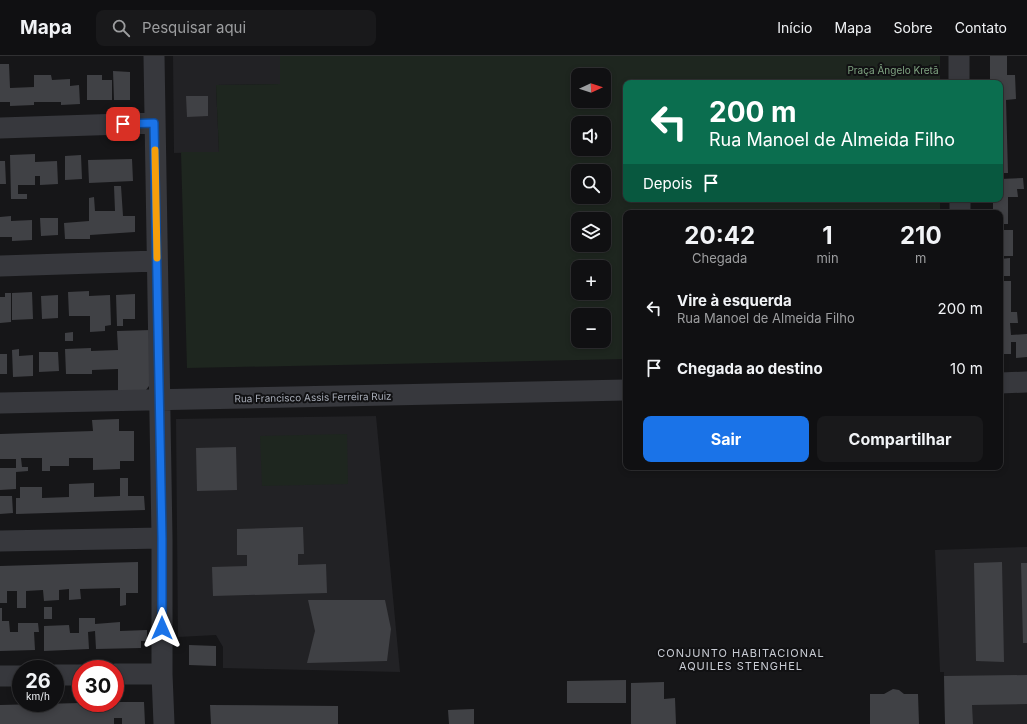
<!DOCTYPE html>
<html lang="pt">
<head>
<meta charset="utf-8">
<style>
  :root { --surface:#101012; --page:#19191b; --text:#f1f3f6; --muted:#9c9d9f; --line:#303032; --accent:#1a73e8 }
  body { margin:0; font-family:Inter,sans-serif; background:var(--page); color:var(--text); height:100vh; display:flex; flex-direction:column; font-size:15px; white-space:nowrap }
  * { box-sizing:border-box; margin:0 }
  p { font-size:13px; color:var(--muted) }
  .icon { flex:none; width:22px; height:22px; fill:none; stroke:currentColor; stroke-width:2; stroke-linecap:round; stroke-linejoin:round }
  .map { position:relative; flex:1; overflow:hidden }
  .side { position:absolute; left:623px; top:154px; width:380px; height:260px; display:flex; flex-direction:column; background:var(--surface); border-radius:8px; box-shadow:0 2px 6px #0003,0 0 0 1px var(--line) }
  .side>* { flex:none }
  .guide { position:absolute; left:623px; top:24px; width:380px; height:122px; border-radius:8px; box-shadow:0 2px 6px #0003,0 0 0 1px var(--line); background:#0b6e4f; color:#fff; overflow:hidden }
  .needle { width:26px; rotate:87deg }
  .controls { position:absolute; left:571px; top:12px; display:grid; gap:8px }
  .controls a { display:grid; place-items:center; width:40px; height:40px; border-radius:8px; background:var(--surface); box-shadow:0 2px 6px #0003,0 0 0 1px var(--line); font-size:20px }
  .speed { position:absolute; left:12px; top:604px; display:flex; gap:8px; font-size:20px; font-weight:700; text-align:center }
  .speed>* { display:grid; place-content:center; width:52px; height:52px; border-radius:50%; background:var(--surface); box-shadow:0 2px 6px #0003,0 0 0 1px var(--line); line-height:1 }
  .speed small { font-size:10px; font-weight:400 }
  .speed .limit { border:6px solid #d22; background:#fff; color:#111 }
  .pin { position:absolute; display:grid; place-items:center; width:34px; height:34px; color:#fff; margin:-17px; border-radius:8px; box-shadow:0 2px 6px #0006 }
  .me { position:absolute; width:44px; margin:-22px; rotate:0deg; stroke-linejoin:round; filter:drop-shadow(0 0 3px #0008) }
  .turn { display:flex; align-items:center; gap:14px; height:84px; padding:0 20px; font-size:18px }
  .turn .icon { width:52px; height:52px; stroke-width:2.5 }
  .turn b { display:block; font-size:28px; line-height:34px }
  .then { display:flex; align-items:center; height:38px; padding:0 20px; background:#0003; gap:8px; font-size:15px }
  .eta { display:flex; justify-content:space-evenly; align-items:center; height:68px; text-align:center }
  .eta b { font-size:24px; font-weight:700; line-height:28px }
  .button { display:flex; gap:8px; margin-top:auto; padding:8px 20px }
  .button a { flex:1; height:46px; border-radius:8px; background:var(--accent); color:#fff; font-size:16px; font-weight:700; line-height:46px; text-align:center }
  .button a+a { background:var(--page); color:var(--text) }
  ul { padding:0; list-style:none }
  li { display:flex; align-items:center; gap:12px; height:60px; padding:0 20px }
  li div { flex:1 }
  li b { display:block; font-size:15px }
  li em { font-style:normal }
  header { display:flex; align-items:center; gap:24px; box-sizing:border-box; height:56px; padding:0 20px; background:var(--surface); border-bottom:1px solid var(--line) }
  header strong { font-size:19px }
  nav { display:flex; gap:22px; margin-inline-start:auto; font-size:14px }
  .search { width:280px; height:36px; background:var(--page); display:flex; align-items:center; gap:10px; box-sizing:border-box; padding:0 14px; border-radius:8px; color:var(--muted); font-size:15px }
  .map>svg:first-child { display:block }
  .built { fill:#222225 }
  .green { fill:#1e261f; fill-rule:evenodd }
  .building { fill:#404145 }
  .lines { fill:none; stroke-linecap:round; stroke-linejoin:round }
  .street { stroke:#37383d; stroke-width:21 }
  .route-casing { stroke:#114b97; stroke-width:10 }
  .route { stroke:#1a73e8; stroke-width:7 }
  .slow { stroke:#f59e0b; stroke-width:7 }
  .labels { text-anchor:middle; stroke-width:4; stroke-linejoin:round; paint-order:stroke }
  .park-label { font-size:10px; fill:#7fa381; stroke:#111113 }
  .street-label { font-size:10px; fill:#a8adb8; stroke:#111113 }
  .neighbourhood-label { font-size:11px; letter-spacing:1px; fill:#c9ccd4; stroke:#111113 }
</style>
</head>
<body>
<header>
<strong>Mapa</strong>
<div class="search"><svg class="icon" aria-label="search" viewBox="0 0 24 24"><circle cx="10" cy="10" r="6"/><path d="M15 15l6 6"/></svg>Pesquisar aqui</div>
<nav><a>Início</a><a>Mapa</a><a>Sobre</a><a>Contato</a></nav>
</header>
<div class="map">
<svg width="1027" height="668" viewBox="0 0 1027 668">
  <rect width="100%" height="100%" fill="#161618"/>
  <path class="built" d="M173 0H280V28L216 29 219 96 174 97Z
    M376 360 400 616 223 612V591L216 579 178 581 176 363Z
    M1027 491V668H945L944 620V616H940L935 494Z"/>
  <path class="green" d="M280 0H940V27H626V143H940V157H626V303L187 312 181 96H219L216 29 280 28ZM578 19H604V45H578ZM578 67H604V93H578ZM578 115H604V141H578ZM578 163H604V189H578ZM578 211H604V237H578ZM578 259H604V285H578Z
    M347 378 348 428 262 430 260 380Z"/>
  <path class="building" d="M990 0H1007V19H1015L1016 43 1006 44 1008 117H1000V27H990Z
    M0 8H9L10 32 34 31V19H51L52 24 70 23V30L79 29 80 48 61 49V46H34V49L10 50V46H0Z
    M113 15 130 16V44H114Z
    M87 19H102V24H112V44H87Z
    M186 40H208V60L187 61Z
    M35 98V106L57 105 58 128 40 129V120H35V129H18V138H27V143H11L10 99Z
    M81 99 82 123 65 124V100Z
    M132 103 133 125 89 127 88 104Z
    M0 105H5L6 128H0Z
    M1023 122 1024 133H1017L1018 141H1008V168H1000V157H993V143H1000V123Z
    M114 130H121L123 160H135V176L90 179V183H65L64 167 89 165V142L94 141 95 155H115Z
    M11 160V165L32 164V184L12 185V181H0V161Z
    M40 162H58V179L41 180Z
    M1000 174H1013V200H1000Z
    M1010 202V220H1000V203Z
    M1000 225H1011V256H1017L1018 267H1010L1011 279 1027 278V301L1016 302V286H1011V298H1000Z
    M89 235V240L110 239 111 269 105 270V275L90 276V260H69L68 236Z
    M32 236 33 263 12 264V237Z
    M5 237H11V266L0 267V241H5Z
    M135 238V263H123V270H117L116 239Z
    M58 239V262L42 263 41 240Z
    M151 274 149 330 146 334 118 336V313L92 314V318H66L65 293 91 292V295L118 294 117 275Z
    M73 276V285H65V277Z
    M19 293V300L33 299V320L13 321 12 294Z
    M39 296H58L59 315 39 316Z
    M0 298H7V318H0Z
    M119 363V375H134V405H120V413L93 414V402H69V410H50V415H42V402H21L22 411H28V415L16 416V433L0 434V412H16V403H0V378L93 375 92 364Z
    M236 391 237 434 197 435 196 392Z
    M120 422H128V440H144L145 454 16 458V442H20V431H42V442L69 441V428L94 427V441L120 440Z
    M0 440H12L13 457 0 458Z
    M303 471 304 498H298V509L326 508 327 537 213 540 212 511 247 510V499H237V473Z
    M138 506V537H126V549L120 550V532L80 533 81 543 69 544V533L59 534V544L44 545 43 534 26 535V552H17V535H7V547H0V510Z
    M1002 506 1004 606 976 605 974 507Z
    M1021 507H1027V587H1023Z
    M308 544H385L391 573 387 605 307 607 315 575Z
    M44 551H52V563H44Z
    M0 552H2V565H9L10 576H18V567H38L39 576H34L35 594 0 595Z
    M79 562H95V568L120 566V575L147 574V585H141V592L96 593 95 575 88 576 89 593 44 595V570L69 569 70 577H79Z
    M189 589 216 590V610L189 609Z
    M1027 619V648L972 649 973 668H945L944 620Z
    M626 624V647H567V625Z
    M664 626V643L675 642 676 668H631V627Z
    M893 633 899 634 904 638H918L919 668H870V638H884Z
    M121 646H144L145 668H122V662H114V668H0V649Z
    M210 649 338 650V668H211Z
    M474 653V668H449L448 654Z"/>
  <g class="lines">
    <path class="street" d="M154 0 162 482V618L164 668
      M959 0V27
      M0 72 154 67
      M960 143V157
      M0 210 157 205
      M1000 327 1027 326
      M0 347 626 334
      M0 485 162 482
      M115 618H162
      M55 619H81
      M0 620H21"/>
  </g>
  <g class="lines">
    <g class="route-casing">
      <path id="route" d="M123 68 154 67 162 482V572"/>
    </g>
    <use href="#route" class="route"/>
    <path class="slow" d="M155 94 157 202"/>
  </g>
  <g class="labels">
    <g class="park-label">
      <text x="893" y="18">Praça Ângelo Kretã</text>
    </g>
    <g class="street-label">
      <text transform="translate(313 341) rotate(-1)" y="4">Rua Francisco Assis Ferreira Ruiz</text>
    </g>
    <g class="neighbourhood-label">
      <text x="741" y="601">CONJUNTO HABITACIONAL<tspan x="741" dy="13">AQUILES STENGHEL</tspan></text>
    </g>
  </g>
</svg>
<div class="controls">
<a><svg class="needle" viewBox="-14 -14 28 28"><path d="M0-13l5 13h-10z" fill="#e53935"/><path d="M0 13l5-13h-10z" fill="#9c9d9f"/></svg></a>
<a><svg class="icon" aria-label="sound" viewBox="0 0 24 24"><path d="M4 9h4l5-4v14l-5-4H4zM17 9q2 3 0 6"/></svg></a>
<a><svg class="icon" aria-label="search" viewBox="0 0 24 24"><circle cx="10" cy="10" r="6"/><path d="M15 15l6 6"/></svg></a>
<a><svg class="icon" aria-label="layers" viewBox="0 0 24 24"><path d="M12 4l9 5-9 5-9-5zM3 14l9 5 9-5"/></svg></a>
<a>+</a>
<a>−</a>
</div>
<div class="speed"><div>26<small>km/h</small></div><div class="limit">30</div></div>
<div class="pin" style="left:123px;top:68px;background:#d93025"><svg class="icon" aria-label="arrive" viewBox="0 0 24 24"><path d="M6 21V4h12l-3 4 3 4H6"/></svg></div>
<svg class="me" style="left:162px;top:572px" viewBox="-20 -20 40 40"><path d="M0-17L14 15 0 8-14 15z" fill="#1a73e8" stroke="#fff" stroke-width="4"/></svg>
<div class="guide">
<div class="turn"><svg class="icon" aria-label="left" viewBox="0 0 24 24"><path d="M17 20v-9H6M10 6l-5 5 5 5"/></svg><div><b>200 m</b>Rua Manoel de Almeida Filho</div></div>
<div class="then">Depois<svg class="icon" aria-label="arrive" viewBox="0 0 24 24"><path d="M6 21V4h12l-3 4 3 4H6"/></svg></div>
</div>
<section class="side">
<div class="eta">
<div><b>20:42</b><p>Chegada</p></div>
<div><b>1</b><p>min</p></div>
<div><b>210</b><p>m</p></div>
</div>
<ul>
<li><svg class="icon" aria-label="left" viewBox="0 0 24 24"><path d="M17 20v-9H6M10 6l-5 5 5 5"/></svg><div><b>Vire à esquerda</b><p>Rua Manoel de Almeida Filho</p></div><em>200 m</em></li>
<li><svg class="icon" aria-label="arrive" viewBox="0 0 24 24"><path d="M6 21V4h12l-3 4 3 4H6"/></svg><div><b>Chegada ao destino</b></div><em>10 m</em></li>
</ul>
<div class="button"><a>Sair</a><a>Compartilhar</a></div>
</section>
</div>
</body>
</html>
